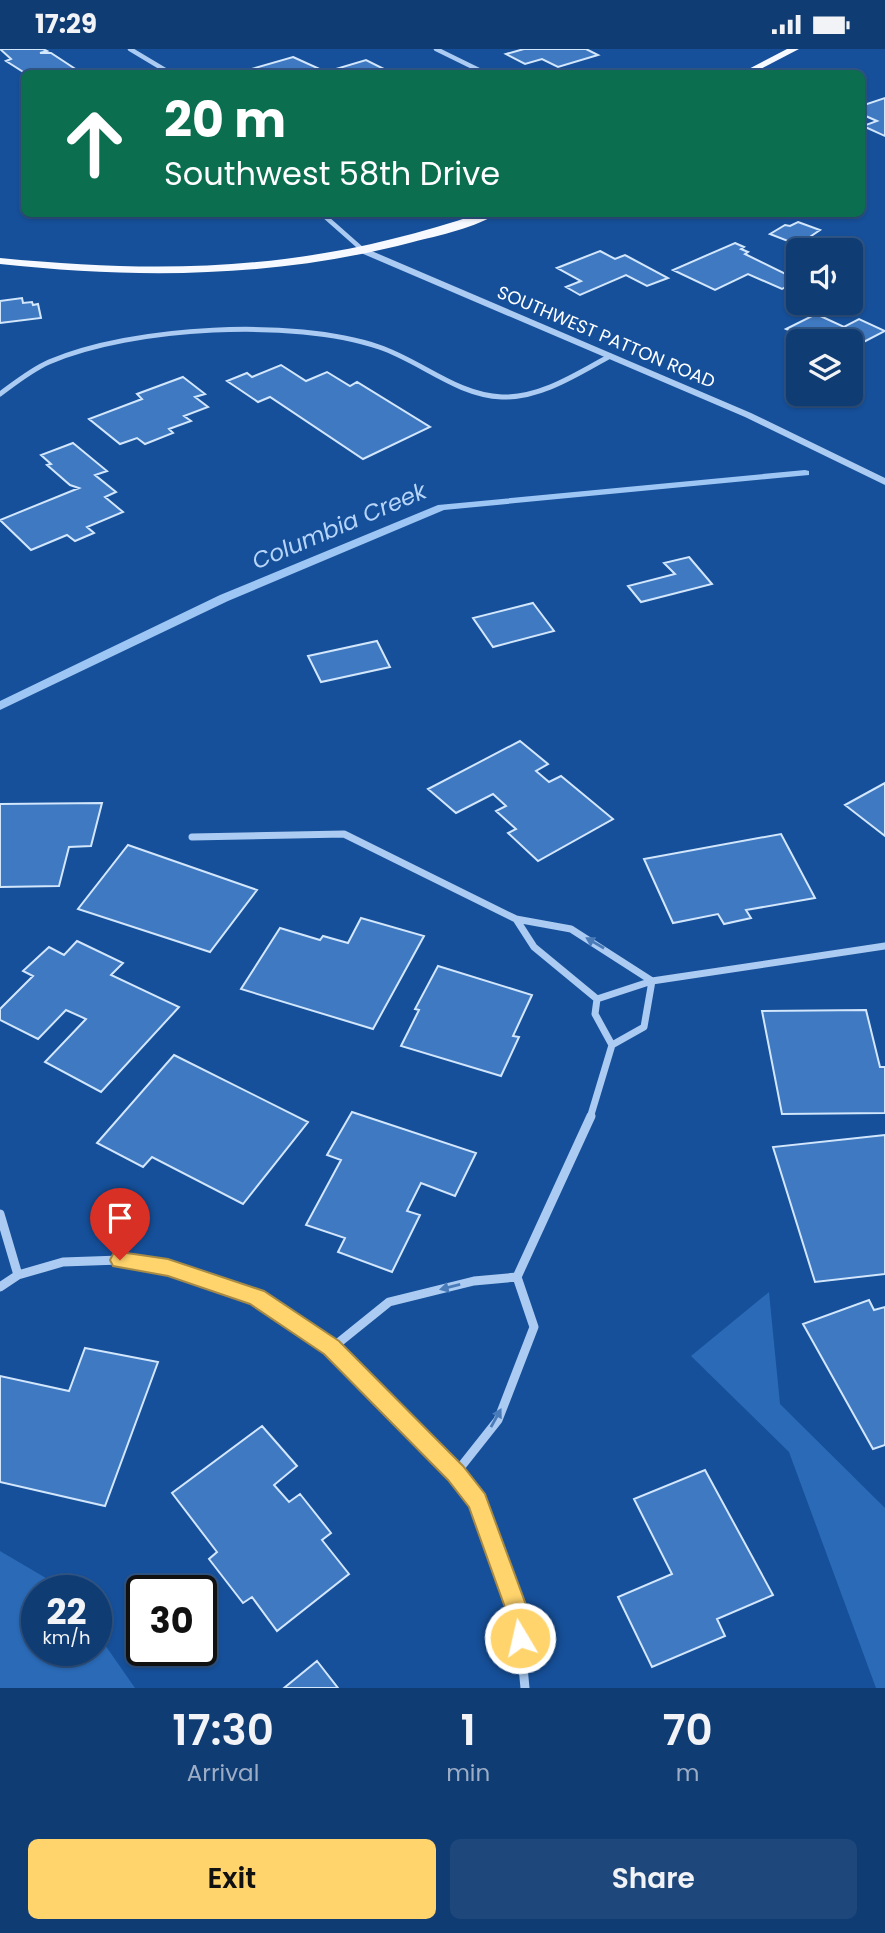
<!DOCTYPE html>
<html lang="en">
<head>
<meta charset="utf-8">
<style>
  :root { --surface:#103c74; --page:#1e477c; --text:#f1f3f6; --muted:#9cadc5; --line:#305686; --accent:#ffd46c }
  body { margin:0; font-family:Poppins,sans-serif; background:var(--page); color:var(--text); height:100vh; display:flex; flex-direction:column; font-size:26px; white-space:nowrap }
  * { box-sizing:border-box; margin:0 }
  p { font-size:23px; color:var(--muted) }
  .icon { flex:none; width:38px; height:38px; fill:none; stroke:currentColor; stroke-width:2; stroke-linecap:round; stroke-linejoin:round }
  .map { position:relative; height:1639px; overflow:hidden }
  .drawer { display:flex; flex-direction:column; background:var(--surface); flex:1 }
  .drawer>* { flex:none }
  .guide { position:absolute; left:21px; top:21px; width:844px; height:147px; border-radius:10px; box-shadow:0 2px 5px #0004,0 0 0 2px var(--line); background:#0b6e4f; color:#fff; overflow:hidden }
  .fabs { position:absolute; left:786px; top:189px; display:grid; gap:14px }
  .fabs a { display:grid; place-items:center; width:77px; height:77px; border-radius:10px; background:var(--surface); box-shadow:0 2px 5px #0004,0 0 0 2px var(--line); font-size:35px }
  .speed { position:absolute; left:21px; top:1526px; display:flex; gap:14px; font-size:35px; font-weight:700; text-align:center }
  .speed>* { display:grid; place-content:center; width:91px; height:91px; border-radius:50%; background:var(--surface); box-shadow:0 2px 5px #0004,0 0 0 2px var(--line); line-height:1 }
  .speed small { font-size:18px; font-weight:400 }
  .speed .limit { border:4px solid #111; border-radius:10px; background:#fff; color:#111 }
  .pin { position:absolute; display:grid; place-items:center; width:60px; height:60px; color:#fff; margin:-72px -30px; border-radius:50% 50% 50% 0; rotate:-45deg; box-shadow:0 0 7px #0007 }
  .pin .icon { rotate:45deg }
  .me { position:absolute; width:77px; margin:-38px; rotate:351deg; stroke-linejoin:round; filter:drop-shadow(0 0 5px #0008) }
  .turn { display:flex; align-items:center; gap:24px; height:147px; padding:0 28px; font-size:32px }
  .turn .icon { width:91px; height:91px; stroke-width:2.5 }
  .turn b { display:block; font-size:49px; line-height:60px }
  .eta { display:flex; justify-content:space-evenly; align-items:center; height:119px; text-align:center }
  .eta b { font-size:42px; font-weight:600; line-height:49px }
  .action { display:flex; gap:14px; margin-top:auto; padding:14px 28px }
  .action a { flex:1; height:80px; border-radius:10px; background:var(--accent); color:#111; font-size:28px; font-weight:600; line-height:80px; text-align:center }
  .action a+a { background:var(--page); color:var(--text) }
  .status { display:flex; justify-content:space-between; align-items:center; height:49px; padding:0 35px; background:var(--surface); direction:ltr }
  .status svg { height:19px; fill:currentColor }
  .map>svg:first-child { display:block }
  .green { fill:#2a6ab7 }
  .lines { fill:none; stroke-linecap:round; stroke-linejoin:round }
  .stream { fill:#9dc6f5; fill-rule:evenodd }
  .building { fill:#3f79c1; stroke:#d2e6fc; stroke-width:2 }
  .minor-far3 { stroke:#abcbf2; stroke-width:4.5 }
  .minor-far2 { stroke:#abcbf2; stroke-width:5 }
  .minor-far1 { stroke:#abcbf2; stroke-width:7 }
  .minor { stroke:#abcbf2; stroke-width:9 }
  .tertiary { fill:#abcbf2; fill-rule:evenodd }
  .primary { fill:#f6f9ff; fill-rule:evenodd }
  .oneway { fill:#4a7bb9 }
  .route { fill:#ffd46c; stroke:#a68a46; stroke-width:2 }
  .labels { text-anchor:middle; stroke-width:5; stroke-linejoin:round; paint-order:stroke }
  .far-street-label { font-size:18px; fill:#fff; stroke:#16509a }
  .water-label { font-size:23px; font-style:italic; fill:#b7d5f9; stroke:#16509a }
</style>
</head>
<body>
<div class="status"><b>17:29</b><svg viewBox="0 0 49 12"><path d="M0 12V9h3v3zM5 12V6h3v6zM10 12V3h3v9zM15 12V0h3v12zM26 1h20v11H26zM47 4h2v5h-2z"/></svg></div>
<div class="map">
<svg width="885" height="1639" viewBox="0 0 885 1639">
  <rect width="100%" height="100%" fill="#16509a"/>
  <path class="green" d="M769 1243 780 1355 885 1459V1639H876L789 1403 691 1307Z
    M0 1502 68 1542H37V1601H96V1583L135 1639H0Z"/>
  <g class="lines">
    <path class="stream" d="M805 421 809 422V426L444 461 228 552 0 661V652L220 546 438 456Z"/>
  </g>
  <path class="building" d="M0 0H43L47 2 40 4H51L80 23 25 24 6 12 11 10Z
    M524 0H586L598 6 558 18 542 10 525 15 506 5Z
    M293 8 326 23 366 11 388 22 381 24 241 23Z
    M885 49V87L863 77 877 72 861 65V57Z
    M798 173 820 181 798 196 770 185 785 176 790 177Z
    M735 194 744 198 741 200 748 203 745 205 798 231 782 240 748 225 715 241 673 221Z
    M600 202 615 210 625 206 668 229 647 237 626 226 580 246 566 238 581 232 557 219Z
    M22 249 23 254 32 253 33 256 38 255 41 269 0 274V252Z
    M816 265 844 278 859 270 885 282 850 300V292H812L786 280Z
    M281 316 306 332 327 323 350 337 357 333 430 378 363 410 270 348 258 353 227 332 247 324 252 328Z
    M183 328 205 345 195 348 208 358 184 367 191 372 169 380 173 384 145 395 137 389 120 395 89 370 142 350 137 345Z
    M73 394 107 422 95 426 116 443 105 448 123 463 87 478 94 484 75 492 67 486 31 501 0 471 79 439 70 436 47 416 51 415 41 406Z
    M689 508 712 535 641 553 628 537 675 525 664 514Z
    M533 554 554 582 493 598 473 569Z
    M377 592 390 618 321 633 308 607Z
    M520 692 548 715 536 722 549 733 561 727 613 770 538 812 508 784 516 780 496 762 506 757 493 745 456 764 428 740Z
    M885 734V787L845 756Z
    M102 754 91 797 69 798 59 837 0 838V755Z
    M781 785 815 849 746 861 751 869 724 875 718 865 673 874 644 810Z
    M128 796 257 841 210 903 78 860Z
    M361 869 424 887 373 980 241 940 280 879 320 891 323 887 348 894Z
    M77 892 123 914 111 926 179 958 101 1043 45 1013 86 970 66 961 38 990 0 971V960L33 927 23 922 49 898 64 906Z
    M438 917 532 946 513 987 519 988 501 1027 401 997 419 961 415 960Z
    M866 961 880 1018H885V1064L782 1065 762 962Z
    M174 1006 308 1073 243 1155 152 1108 143 1118 97 1094Z
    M352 1063 476 1104 455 1147 421 1134 407 1162 420 1166 392 1223 338 1203 345 1189 306 1176 341 1111 327 1106Z
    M885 1086V1225L815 1233 773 1098Z
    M869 1251 874 1261 885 1258V1396L873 1400 803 1275Z
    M85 1299 158 1313 105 1457 0 1433V1327L69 1342Z
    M262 1377 297 1417 274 1436 289 1453 300 1445 331 1484 322 1491 349 1525 277 1582 252 1548 243 1554 209 1510 217 1503 172 1444Z
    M705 1421 773 1546 717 1570 725 1587 652 1618 618 1548 672 1525 634 1450Z
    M317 1612 338 1639H284Z"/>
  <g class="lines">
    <path class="minor-far3" d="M130 0 170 24
      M436 0 485 24
      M321 164 364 202"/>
    <path class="minor-far2" d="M0 345C15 334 31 321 49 313 133 277 293 269 379 298 421 312 456 346 502 348 541 349 577 325 610 307"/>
    <path class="minor-far1" d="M192 788 344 785 516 870 571 880 652 932
      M516 870 534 898 597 950
      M612 996 595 965 597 950 652 932 885 897
      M590 1069 612 996 644 978 652 932"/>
    <path class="minor" d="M0 1165 18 1226
      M517 1228 591 1067
      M0 1238 18 1226 63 1213 120 1211 168 1218 256 1248 332 1299 456 1424 478 1452 518 1565 525 1639
      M332 1299 389 1253 474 1232 517 1228
      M456 1424 498 1371 534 1278 517 1228"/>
    <path class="tertiary" d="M361 200H367L751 364 885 429V436L745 368 361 204Z"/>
    <path class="primary" d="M787 0H799L753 24H741Z
      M481 164H498C478 178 437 187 413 193 276 229 140 230 0 215V209C175 226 313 221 481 164Z"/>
  </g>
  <defs><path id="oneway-solid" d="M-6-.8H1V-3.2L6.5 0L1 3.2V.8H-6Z" transform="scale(1.75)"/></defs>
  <g class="oneway">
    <use href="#oneway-solid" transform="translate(595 894) rotate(-150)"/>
    <use href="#oneway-solid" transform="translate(450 1238) rotate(166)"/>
    <use href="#oneway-solid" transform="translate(496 1369) rotate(-61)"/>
  </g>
  <path class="route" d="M120 1203 168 1210 264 1242 339 1292 463 1417 485 1445 529 1564 531 1589 528 1597 520 1601 512 1597 507 1564 469 1458 448 1431 324 1305 250 1255 168 1227 113 1217 110 1211 113 1205Z"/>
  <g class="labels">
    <g class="far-street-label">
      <text transform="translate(606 288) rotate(23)" y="6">SOUTHWEST PATTON ROAD</text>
    </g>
    <g class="water-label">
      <text transform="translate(339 477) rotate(-23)" y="8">Columbia Creek</text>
    </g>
  </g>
</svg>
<div class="fabs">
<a><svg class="icon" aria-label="sound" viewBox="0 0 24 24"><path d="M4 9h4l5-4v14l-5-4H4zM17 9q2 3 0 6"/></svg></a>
<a><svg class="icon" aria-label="layers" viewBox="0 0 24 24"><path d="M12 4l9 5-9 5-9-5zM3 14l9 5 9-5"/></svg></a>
</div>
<div class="speed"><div>22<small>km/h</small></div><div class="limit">30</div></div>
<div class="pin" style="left:120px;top:1211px;background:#d93025"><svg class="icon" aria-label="arrive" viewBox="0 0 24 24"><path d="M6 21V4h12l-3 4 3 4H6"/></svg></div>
<svg class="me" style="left:520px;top:1589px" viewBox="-20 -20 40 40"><circle r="17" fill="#ffd46c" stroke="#fff" stroke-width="3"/><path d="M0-11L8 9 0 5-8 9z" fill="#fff"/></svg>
<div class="guide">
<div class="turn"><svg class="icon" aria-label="ahead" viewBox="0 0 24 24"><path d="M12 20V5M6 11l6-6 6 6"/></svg><div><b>20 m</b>Southwest 58th Drive</div></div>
</div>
</div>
<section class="drawer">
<div class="eta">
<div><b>17:30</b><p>Arrival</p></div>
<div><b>1</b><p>min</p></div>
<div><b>70</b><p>m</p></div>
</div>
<div class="action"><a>Exit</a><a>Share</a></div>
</section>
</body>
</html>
